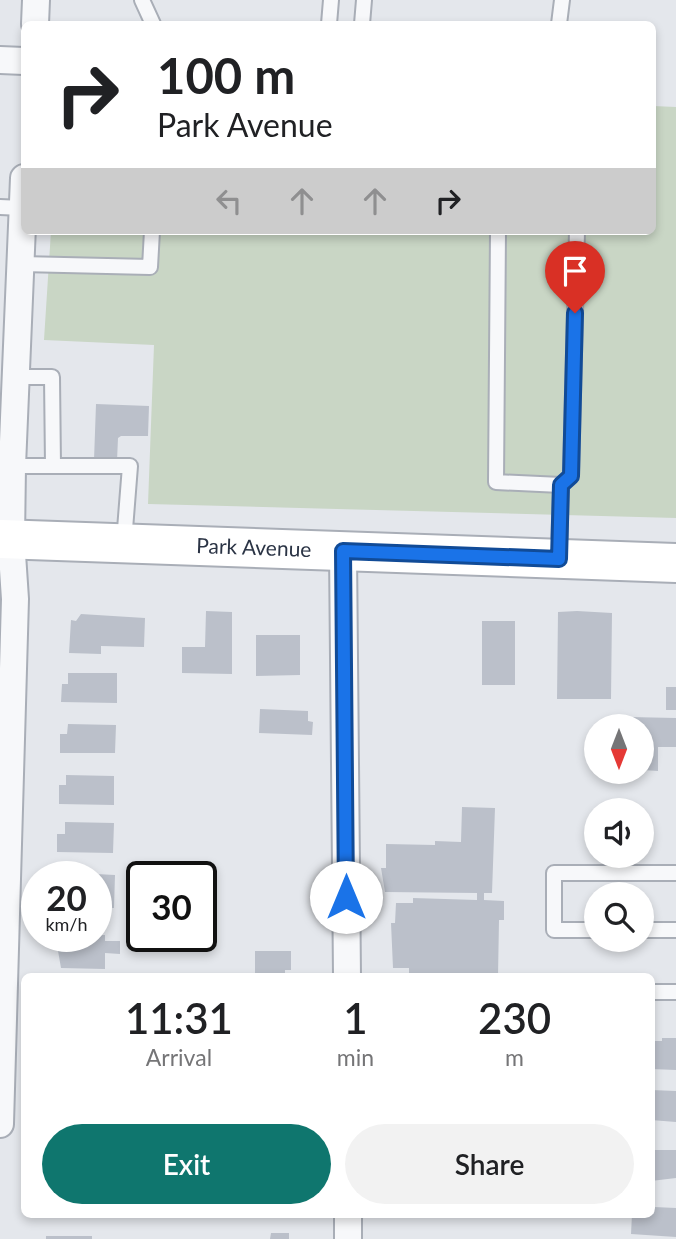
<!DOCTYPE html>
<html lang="en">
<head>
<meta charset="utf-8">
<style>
  :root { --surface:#fff; --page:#f2f2f2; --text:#202124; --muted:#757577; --accent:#0f766e }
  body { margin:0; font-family:Lato,sans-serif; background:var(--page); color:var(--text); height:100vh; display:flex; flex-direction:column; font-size:26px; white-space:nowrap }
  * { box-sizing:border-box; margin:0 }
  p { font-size:23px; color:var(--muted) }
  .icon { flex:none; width:38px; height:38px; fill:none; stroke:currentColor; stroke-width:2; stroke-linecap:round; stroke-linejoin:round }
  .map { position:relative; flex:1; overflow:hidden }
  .side { position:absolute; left:21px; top:973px; width:634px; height:245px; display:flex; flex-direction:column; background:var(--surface); border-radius:10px; box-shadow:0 4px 10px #0003 }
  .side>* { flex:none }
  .top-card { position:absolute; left:21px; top:21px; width:635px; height:214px; border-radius:10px; box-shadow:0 4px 10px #0003; background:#fff; color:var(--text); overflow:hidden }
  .needle { width:46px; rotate:180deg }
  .tools { position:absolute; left:584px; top:714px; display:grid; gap:14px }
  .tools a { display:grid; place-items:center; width:70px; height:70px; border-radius:50%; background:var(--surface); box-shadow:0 4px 10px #0003; font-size:35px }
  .speed { position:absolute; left:21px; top:861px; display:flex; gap:14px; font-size:35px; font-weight:700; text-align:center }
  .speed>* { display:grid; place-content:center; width:91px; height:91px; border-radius:50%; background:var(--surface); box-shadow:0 4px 10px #0003; line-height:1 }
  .speed small { font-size:18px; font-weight:400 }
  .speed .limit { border:4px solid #111; border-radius:10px; background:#fff; color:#111 }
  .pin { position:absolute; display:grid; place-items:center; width:60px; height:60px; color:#fff; margin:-72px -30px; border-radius:50% 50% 50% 0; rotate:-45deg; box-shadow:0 0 7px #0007 }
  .pin .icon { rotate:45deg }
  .me { position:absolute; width:77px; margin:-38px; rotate:0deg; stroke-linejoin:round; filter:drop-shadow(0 0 5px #0008) }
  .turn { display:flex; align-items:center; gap:24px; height:147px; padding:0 21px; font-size:32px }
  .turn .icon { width:91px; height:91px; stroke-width:2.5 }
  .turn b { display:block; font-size:49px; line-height:60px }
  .lanes { display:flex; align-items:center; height:66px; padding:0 21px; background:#0003; justify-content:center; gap:35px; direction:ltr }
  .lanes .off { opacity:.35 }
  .eta { display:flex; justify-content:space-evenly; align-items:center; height:119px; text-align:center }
  .eta b { font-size:42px; font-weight:600; line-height:49px }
  .action { display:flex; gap:14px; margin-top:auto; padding:14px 21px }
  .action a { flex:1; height:80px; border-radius:42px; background:var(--accent); color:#fff; font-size:28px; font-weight:600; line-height:80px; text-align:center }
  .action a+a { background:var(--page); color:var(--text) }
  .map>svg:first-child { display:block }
  .green { fill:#c9d6c5 }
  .building { fill:#bbc0ca }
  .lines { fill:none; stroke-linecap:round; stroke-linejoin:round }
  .service-casing { stroke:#a9aeb7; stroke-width:18 }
  .minor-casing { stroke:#a9aeb7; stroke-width:30 }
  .secondary-casing { stroke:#a9aeb7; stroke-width:42 }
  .service { stroke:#f7f8fa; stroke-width:14 }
  .minor { stroke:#f7f8fa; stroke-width:26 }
  .secondary { stroke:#fff; stroke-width:38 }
  .route-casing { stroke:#114b97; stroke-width:18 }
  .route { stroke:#1a73e8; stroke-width:12 }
  .labels { text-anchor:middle; stroke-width:5; stroke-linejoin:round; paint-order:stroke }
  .street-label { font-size:21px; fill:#2b3445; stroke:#f4f6f9 }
</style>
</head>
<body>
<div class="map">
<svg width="676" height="1239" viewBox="0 0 676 1239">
  <rect width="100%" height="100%" fill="#e4e7ec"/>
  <path class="green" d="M653 106 676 107V518L148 504 154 345 44 340 51 231H653Z"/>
  <path class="building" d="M96 404 149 406 148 436H121L118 438 117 461 94 460Z
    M206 611 232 612V674L182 673V647H205Z
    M577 611 612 613 611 699H557L558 612Z
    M81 614 145 618 144 647 101 646V654L69 653 71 620 76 621Z
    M482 621H515V685H482Z
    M256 635H300V675L256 676Z
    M68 673H117V703L61 702 62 684H68Z
    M666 687H676V710H666Z
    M260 709 308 711V721L313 722 312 735 259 733Z
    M629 717 676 718V747H658V771L642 770V726H629Z
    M68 724 116 725 115 753H60V734H67Z
    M66 775 114 776V805L59 804V785H66Z
    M462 807 495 808 492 893H484V900L504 901V920H499L498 976 409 973V968H393L391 923H395L396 903H413V898L477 900V893L385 892 381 868H386V844L435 845V841L461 842Z
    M65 822 114 823 113 853 57 852V834H65Z
    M65 874H96V877H65Z
    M96 874 115 875 114 908 96 907Z
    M105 935V941H120V954L105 953V969L61 968 57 945H62L63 936Z
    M255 951H291V970H285V976H255Z
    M662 1038H676V1070L651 1069V1041H662Z
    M651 1090 676 1091V1122L651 1120Z
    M655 1150H676V1178L651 1181V1154H655Z
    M654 1207 676 1208V1237L631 1234 632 1214H654Z
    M271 1233H289V1239H270Z
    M46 1236H92V1239H46Z"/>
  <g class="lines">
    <g class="service-casing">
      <path id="service" d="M142 0 153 24
        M329 24 331 0
        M362 24 364 0
        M559 24 562 0
        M0 207 22 208
        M498 231 496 482 561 485
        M21 264 150 267 152 231
        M17 377H52L53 466
        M12 466H130L124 542
        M559 557 561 485 571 476 577 231
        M597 930H554V873H676
        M642 930H676
        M651 992H676"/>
    </g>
    <g class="minor-casing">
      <path id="minor" d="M35 24 36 0
        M0 60 24 61
        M343 551 347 976
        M0 1124 15 599 11 539 12 466 24 178
        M348 1214V1239"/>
    </g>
    <g class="secondary-casing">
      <g id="secondary">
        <path id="s1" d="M0 539 676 563"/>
      </g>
    </g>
    <use href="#service" class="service"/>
    <use href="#minor" class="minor"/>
    <use href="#secondary" class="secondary"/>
  </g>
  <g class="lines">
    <g class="route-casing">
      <path id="route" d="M346 897 343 551 559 559 561 485 571 476 575 313"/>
    </g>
    <use href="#route" class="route"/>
  </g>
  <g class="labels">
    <g class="street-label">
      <text dy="7" stroke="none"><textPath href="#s1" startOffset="254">Park Avenue</textPath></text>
    </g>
  </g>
</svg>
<div class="tools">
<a><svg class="needle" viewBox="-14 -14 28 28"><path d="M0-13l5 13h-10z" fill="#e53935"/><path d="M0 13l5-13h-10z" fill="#757577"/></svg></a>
<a><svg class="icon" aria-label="sound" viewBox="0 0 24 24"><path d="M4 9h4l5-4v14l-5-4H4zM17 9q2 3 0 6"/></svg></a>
<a><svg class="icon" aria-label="search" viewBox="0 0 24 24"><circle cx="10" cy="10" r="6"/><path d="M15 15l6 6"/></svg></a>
</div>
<div class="speed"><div>20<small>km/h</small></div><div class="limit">30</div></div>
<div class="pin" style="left:575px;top:313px;background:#d93025"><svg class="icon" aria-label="arrive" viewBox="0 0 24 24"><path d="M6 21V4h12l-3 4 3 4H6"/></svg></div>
<svg class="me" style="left:346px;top:897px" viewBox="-20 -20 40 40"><circle r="19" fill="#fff"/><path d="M0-13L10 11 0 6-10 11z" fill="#1a73e8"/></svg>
<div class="top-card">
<div class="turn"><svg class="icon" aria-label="right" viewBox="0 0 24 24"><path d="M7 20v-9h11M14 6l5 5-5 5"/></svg><div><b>100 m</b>Park Avenue</div></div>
<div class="lanes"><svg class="icon off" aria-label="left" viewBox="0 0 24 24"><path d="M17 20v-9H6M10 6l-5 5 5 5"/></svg><svg class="icon off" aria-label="ahead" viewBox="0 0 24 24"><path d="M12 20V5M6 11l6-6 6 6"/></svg><svg class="icon off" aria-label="ahead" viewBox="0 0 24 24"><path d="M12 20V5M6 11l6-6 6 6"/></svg><svg class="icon" aria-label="right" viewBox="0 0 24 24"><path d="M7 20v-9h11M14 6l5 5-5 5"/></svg></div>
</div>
<section class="side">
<div class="eta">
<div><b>11:31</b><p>Arrival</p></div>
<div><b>1</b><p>min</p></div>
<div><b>230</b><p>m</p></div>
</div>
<div class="action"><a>Exit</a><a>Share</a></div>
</section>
</div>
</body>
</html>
